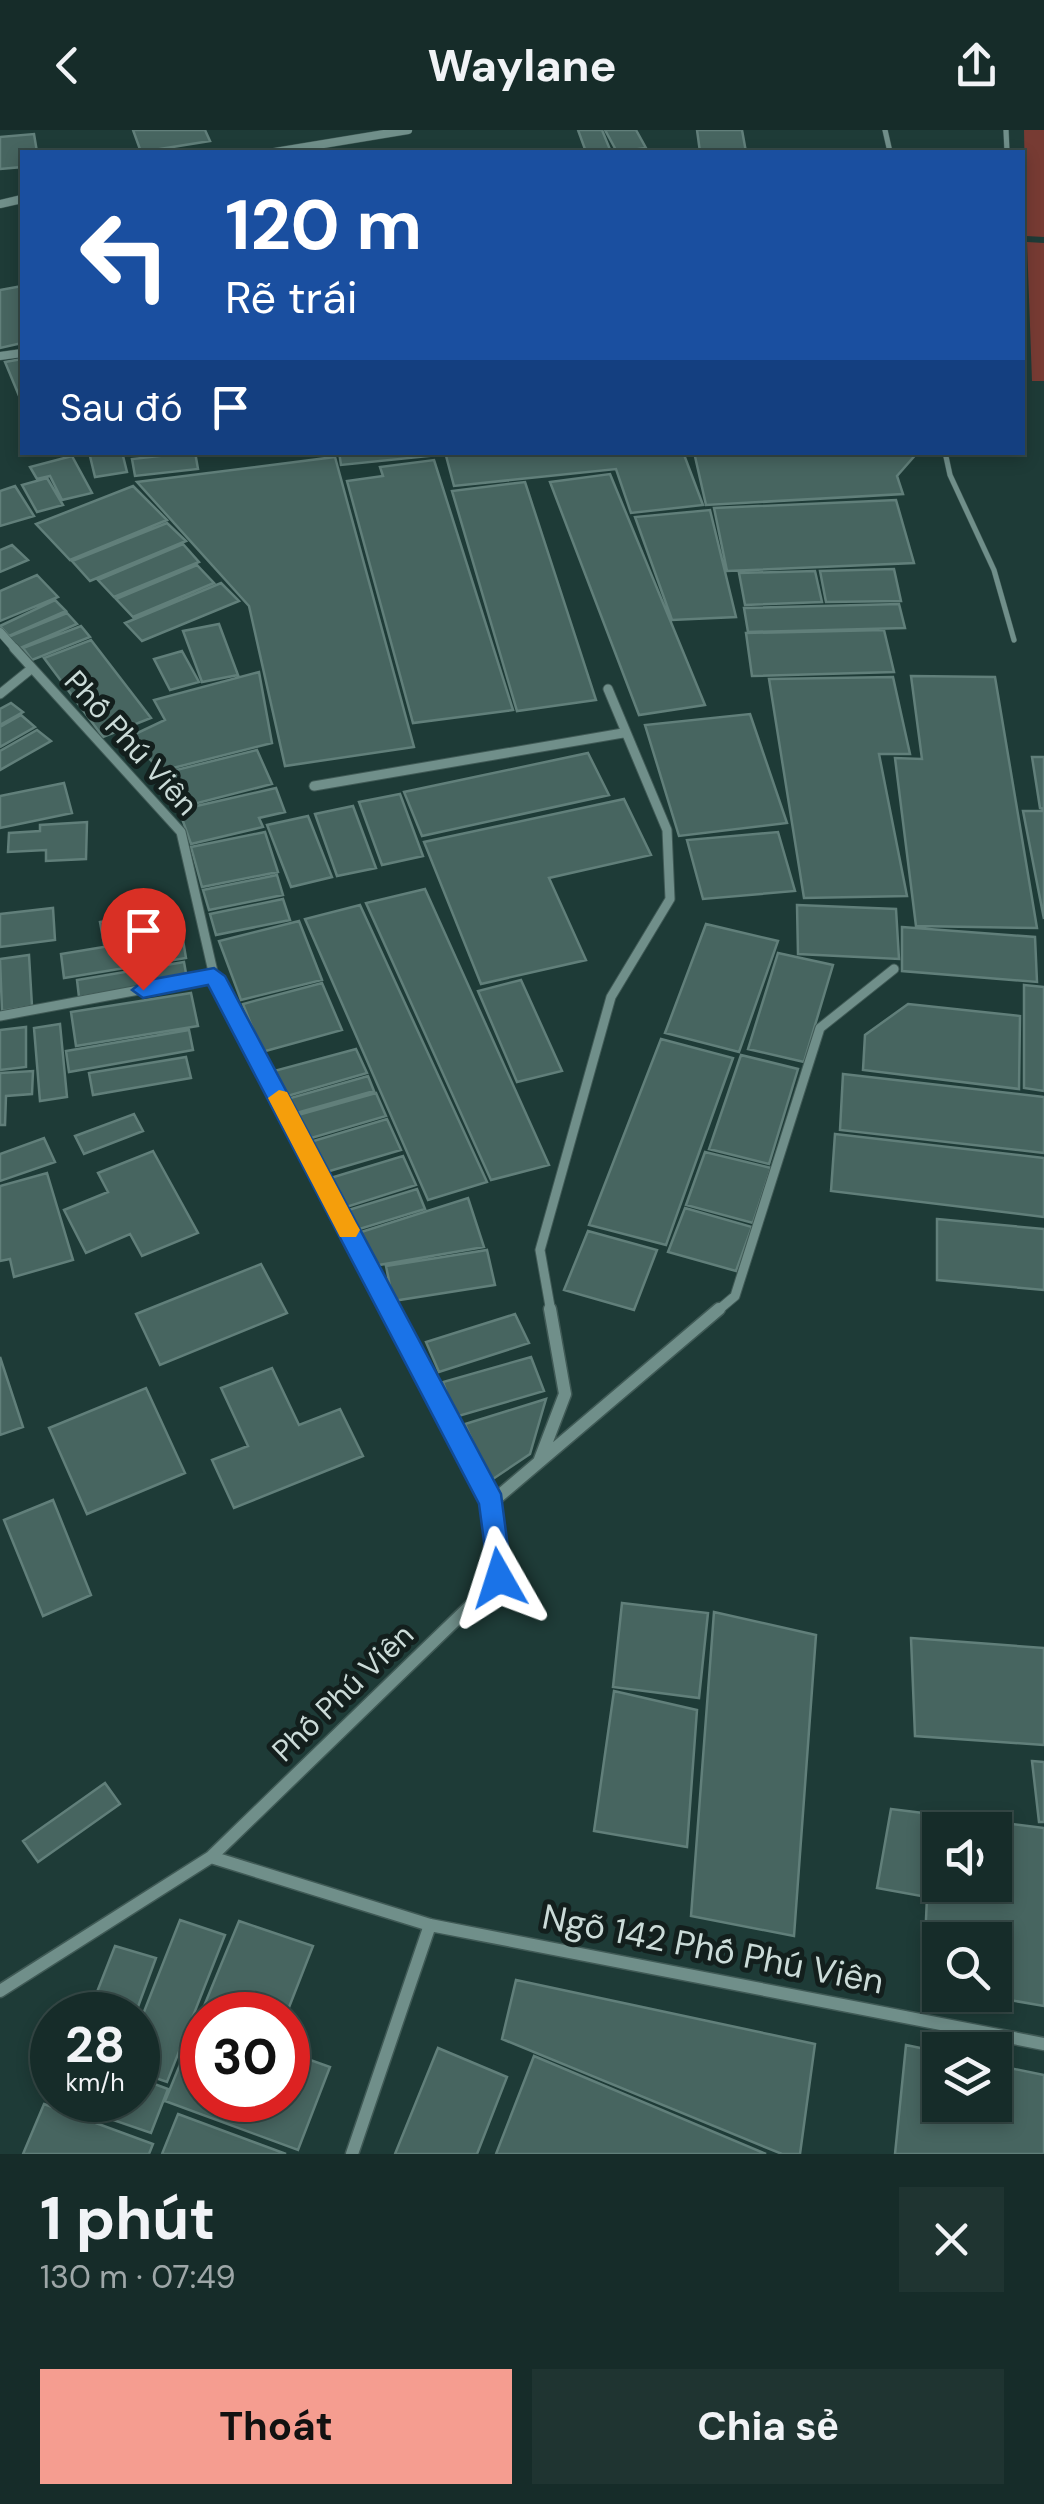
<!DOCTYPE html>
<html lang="vi">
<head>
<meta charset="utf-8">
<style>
  :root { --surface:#162c29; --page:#1f3431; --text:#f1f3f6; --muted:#9ea7a8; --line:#354846; --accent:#f59d90 }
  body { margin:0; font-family:"DM Sans",sans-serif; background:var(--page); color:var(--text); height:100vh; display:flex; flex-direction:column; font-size:38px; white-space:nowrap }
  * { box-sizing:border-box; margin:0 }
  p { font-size:32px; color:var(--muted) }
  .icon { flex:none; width:55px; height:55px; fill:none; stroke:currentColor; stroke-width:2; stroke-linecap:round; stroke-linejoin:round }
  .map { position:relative; height:2024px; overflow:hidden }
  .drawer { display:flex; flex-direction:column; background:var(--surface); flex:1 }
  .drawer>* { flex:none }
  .top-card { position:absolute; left:20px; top:20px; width:1005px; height:305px; border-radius:0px; box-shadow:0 5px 15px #0003,0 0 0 2px var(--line); background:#1a4fa0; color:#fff; overflow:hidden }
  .tools { position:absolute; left:922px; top:1682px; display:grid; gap:20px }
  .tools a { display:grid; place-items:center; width:90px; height:90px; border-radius:0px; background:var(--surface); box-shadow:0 5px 15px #0003,0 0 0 2px var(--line); font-size:50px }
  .speed { position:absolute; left:30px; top:1862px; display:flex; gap:20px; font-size:50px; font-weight:700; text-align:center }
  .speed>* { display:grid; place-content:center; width:130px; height:130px; border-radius:50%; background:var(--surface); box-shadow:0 5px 15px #0003,0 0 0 2px var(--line); line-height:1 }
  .speed small { font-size:25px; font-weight:400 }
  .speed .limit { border:15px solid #d22; background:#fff; color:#111 }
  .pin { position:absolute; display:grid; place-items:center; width:85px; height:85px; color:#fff; margin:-102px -42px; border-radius:50% 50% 50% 0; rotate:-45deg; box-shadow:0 0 10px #0007 }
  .pin .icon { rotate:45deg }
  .me { position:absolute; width:110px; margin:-55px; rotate:354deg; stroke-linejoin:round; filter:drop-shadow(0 0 8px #0008) }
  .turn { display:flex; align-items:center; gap:35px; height:210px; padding:0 40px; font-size:45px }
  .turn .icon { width:130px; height:130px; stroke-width:2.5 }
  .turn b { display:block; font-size:70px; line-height:85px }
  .then { display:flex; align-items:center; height:95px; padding:0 40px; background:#0003; gap:20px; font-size:38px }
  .round { display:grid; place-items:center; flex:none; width:105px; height:105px; border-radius:0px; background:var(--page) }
  .head { display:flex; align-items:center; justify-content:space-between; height:170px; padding:0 40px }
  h1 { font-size:60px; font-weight:700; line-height:75px }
  .button { display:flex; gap:20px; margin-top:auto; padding:20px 40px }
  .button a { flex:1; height:115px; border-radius:0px; background:var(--accent); color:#111; font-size:40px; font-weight:700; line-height:115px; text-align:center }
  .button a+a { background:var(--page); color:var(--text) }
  header { display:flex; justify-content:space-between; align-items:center; height:130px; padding:0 40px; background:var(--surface); font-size:45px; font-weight:700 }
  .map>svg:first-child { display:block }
  .green { fill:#773b33 }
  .building { fill:#476560; stroke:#617f7a; stroke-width:2.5; fill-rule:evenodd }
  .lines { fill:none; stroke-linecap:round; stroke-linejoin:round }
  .lane-casing { stroke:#405a56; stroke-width:6 }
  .street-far2-casing { stroke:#405a56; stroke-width:9 }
  .street-far1-casing { stroke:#405a56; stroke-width:11 }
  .street-casing { stroke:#405a56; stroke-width:15 }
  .lane { stroke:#708f8a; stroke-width:5 }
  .street-far2 { stroke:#708f8a; stroke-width:8 }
  .street-far1 { stroke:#708f8a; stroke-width:9 }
  .street { stroke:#708f8a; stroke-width:12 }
  .route { fill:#1a73e8; stroke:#114b97; stroke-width:2.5 }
  .slow { fill:#f59e0b }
  .labels { text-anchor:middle; stroke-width:10; stroke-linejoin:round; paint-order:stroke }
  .street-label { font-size:30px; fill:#cbdbd8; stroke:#131f1d }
  .near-street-label { font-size:35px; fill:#cbdbd8; stroke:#131f1d }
</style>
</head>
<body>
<header><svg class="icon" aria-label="back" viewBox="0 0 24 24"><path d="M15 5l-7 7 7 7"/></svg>Waylane<svg class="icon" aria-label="share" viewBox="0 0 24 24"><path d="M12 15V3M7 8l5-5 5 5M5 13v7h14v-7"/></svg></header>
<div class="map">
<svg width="1044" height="2024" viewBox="0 0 1044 2024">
  <rect width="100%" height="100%" fill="#1e3b37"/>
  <path class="green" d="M1024 0H1044V107L1026 106Z
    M1027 112 1044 113V251H1032Z"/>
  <path class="building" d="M133 0H205L210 11 141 22Z
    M578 0H602L611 22H586Z
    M605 0H636L646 18 617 22Z
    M697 0H742L746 22H700Z
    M34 4 37 22H22V37L0 39V7Z
    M22 156V213L0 218V160Z
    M22 229V273L5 232Z
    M89 322H122L127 342 95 347Z
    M195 322 198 339 135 346 132 329Z
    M339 322H438L439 325 341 335Z
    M445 322H683L703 375 631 383 616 339 454 356Z
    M694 322H918L897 346 903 364 706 375Z
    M72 326 92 363 62 370 50 346 37 349 30 337Z
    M335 327 414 617 285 636 249 476 137 352Z
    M434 330 513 580 413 593 347 351 383 346 380 337Z
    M610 344 705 575 639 585 550 352Z
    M47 348 63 375 37 382 22 355Z
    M525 352 596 570 517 581 452 361Z
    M15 356 34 386 0 396V361Z
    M133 356 167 390 70 430 36 394Z
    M896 370 914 433 727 441 714 378Z
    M710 380 736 487 672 490 635 387Z
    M167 393 186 411 90 451 72 431Z
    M183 414 199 432 114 467 98 450Z
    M12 415 28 430 0 442V420Z
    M197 435 214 453 133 487 116 469Z
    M894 439 901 471 826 472 820 441Z
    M815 441 822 472 745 475 739 443Z
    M37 445 58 467 0 491V461Z
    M221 453 239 471 142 511 125 493Z
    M55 470 66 481 9 506 0 496Z
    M899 474 905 498 748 502 744 478Z
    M67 483 77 494 18 519 8 507Z
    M219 494 238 545 202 552 183 501Z
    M81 496 90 507 32 530 23 518Z
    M884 500 894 542 752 546 746 503Z
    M91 510 151 588 103 607 44 528Z
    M182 521 199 552 170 560 154 529Z
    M259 542 272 613 161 641 129 607 165 590 154 570Z
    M911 546 995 547 1037 798 916 796 895 628 922 629Z
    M893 547 910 624H879L907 766 804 768 769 549Z
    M11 573 23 582 0 595V579Z
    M750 584 787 693 679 706 645 595Z
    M21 585 35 597 0 617V597Z
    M37 600 51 611 0 640V621Z
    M257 620 272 654 174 679 160 644Z
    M588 623 609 665 422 706 404 662Z
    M1032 627H1044V679L1040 678Z
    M64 653 72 683 0 698V666Z
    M276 658 285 682 259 688 263 697 191 714 179 680Z
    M400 664 423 726 382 735 359 672Z
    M624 669 651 725 549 748 586 830 481 854 424 712Z
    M353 676 376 738 337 746 315 684Z
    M1023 681H1044V789Z
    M308 686 332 747 291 757 267 695Z
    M87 692 86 729 46 731V720L8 722 9 703 40 701V695Z
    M265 702 278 742 202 757 191 717Z
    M778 702 795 761 703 769 687 710Z
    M277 745 283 765 209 780 203 760Z
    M425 759 549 1035 491 1050 366 773Z
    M283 769 290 790 216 805 210 784Z
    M360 775 487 1052 428 1070 305 789Z
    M797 775 896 779 899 829 798 824Z
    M53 778 55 810 0 817V784Z
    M175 779 180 802 104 814 100 792Z
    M299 791 322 850 241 870 219 811Z
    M706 794 778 811 739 922 665 903Z
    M902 797 1035 807 1037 852 902 841Z
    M182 804 186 828 64 848 61 824Z
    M778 823 833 835 804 932 748 919Z
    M29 825 32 876 2 881 0 829Z
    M184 832 187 849 79 867 77 850Z
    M521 850 562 941 517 952 478 861Z
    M322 853 342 900 262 922 243 874Z
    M1024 855 1044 857V961L1024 958Z
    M191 863 198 896 76 916 71 882Z
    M908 874 1020 886 1019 959 863 940 865 905Z
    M60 894 67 967 40 971 34 898Z
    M26 897V937L0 940V900Z
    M189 900 193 920 69 942 66 921Z
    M661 909 733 928 666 1115 589 1095Z
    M356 919 367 943 284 967 274 941Z
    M741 925 798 939 769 1034 709 1019Z
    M186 927 191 948 93 965 89 943Z
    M33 941 32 964 6 966 5 995H0V943Z
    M843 944 1044 967V1023L840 1000Z
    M368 946 374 961 293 984 287 969Z
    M376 963 386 986 308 1009 298 985Z
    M134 984 143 1001 84 1024 75 1006Z
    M387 989 401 1020 323 1043 310 1012Z
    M835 1004 1044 1028V1087L831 1061Z
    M44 1008 55 1032 0 1051V1024Z
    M153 1021 198 1103 142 1126 130 1104 86 1123 64 1080 108 1062 98 1043Z
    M705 1022 771 1038 753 1093 686 1075Z
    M403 1026 416 1055 340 1079 327 1049Z
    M47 1043 73 1130 14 1147 10 1129 0 1131V1056Z
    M417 1059 425 1079 353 1101 345 1081Z
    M468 1068 484 1117 373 1136 358 1103Z
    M685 1078 752 1097 736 1141 668 1122Z
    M937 1089 1044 1099V1160L937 1150Z
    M588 1101 657 1120 634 1180 564 1160Z
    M487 1120 495 1155 393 1171 386 1136Z
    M261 1134 287 1183 160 1235 136 1184Z
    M515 1184 529 1213 439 1242 426 1212Z
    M0 1227 23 1297 0 1305Z
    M531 1227 544 1261 455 1287 443 1252Z
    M272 1238 299 1295 340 1279 363 1326 234 1378 212 1330 248 1316 221 1258Z
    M146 1258 185 1343 87 1384 49 1298Z
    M546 1269 530 1324 490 1351 465 1294Z
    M53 1370 91 1465 43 1486 4 1390Z
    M622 1473 708 1483 699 1568 613 1557Z
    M714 1482 816 1505 794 1806 691 1786Z
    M911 1508 1044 1518V1615L915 1606Z
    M614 1561 697 1580 687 1717 594 1701Z
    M1032 1631 1044 1632V1692H1039Z
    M105 1653 120 1674 38 1732 23 1711Z
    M891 1679 1044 1698V1876L981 1865H995V1810H940V1858L923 1855 927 1767 877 1758ZM940 1700H995V1755H940Z
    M180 1790 225 1805 167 1952 138 1942V1897Z
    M239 1791 313 1816 286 1885H202V1970H288V1922L330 1937 298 2020 165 1971Z
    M115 1816 156 1828 135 1885H88Z
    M516 1850 815 1914 800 2024H782L502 1909Z
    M906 1915 940 1922V1975H995V1935L1044 1945V2024H895Z
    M438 1918 507 1947 477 2024H395Z
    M534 1926 766 2024H496Z
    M138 1948 168 1959 151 2003 55 1970H138Z
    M44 1974 153 2014 149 2024H23Z
    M178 1984 286 2024H162Z"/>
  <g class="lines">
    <g class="lane-casing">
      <path id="lane" d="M885 0 890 22
        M1006 0 1007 22
        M945 322 950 345 994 440 1014 510"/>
    </g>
    <g class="street-far2-casing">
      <path id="street-far2" d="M275 22 408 0
        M0 74 22 69
        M0 226 22 223
        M0 502 16 520"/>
    </g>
    <g class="street-far1-casing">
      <path id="street-far1" d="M14 518 181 702 214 846 391 1182
        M0 564 31 539
        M314 656 623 603
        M0 886 214 846
        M551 1182 540 1120 611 867 670 769 667 700 608 559
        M716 1182 735 1166 820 898 894 839"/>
    </g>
    <g class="street-casing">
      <path id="street" d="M539 1332 565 1264 550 1179
        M492 1372 719 1179
        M211 1727 430 1795 1044 1914
        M0 1861 211 1727 499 1448 492 1372 390 1179
        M352 2024 430 1795"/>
    </g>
    <use href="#lane" class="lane"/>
    <use href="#street-far2" class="street-far2"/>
    <use href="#street-far1" class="street-far1"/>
    <use href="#street" class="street"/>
  </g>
  <path class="route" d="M214 838 225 846 501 1364 512 1448 508 1457 499 1460 490 1457 479 1374 208 855 143 868 132 860 143 851Z"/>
  <path class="slow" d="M279 960 287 962 356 1093 360 1100 356 1107H340L268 968Z"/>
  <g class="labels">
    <g class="street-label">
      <text transform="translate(131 613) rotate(48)" y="10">Phố Phú Viên</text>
      <text transform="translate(343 1563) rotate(-44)" y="10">Phố Phú Viên</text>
    </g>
    <g class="near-street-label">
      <text transform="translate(713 1819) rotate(11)" y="12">Ngõ 142 Phố Phú Viên</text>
    </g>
  </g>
</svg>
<div class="tools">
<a><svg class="icon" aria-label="sound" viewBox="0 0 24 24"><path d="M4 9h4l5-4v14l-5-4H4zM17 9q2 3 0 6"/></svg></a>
<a><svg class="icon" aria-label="search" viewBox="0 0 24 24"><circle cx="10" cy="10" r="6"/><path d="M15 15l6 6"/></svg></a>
<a><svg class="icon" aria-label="layers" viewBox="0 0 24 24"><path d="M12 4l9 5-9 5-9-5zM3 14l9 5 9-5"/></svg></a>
</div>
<div class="speed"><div>28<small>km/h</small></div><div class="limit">30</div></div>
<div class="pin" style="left:143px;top:860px;background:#d93025"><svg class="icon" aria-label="arrive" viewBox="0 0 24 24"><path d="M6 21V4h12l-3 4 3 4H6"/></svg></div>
<svg class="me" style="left:499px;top:1448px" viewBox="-20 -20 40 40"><path d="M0-17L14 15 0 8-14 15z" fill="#1a73e8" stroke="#fff" stroke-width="4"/></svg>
<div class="top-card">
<div class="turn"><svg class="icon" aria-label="left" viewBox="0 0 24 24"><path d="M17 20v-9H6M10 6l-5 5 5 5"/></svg><div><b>120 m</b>Rẽ trái</div></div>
<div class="then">Sau đó<svg class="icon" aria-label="arrive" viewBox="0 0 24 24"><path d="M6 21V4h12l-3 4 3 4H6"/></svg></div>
</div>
</div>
<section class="drawer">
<div class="head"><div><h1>1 phút</h1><p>130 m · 07:49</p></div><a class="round"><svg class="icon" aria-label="close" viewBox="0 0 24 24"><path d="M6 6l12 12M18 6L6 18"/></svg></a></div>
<div class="button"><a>Thoát</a><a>Chia sẻ</a></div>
</section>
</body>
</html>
